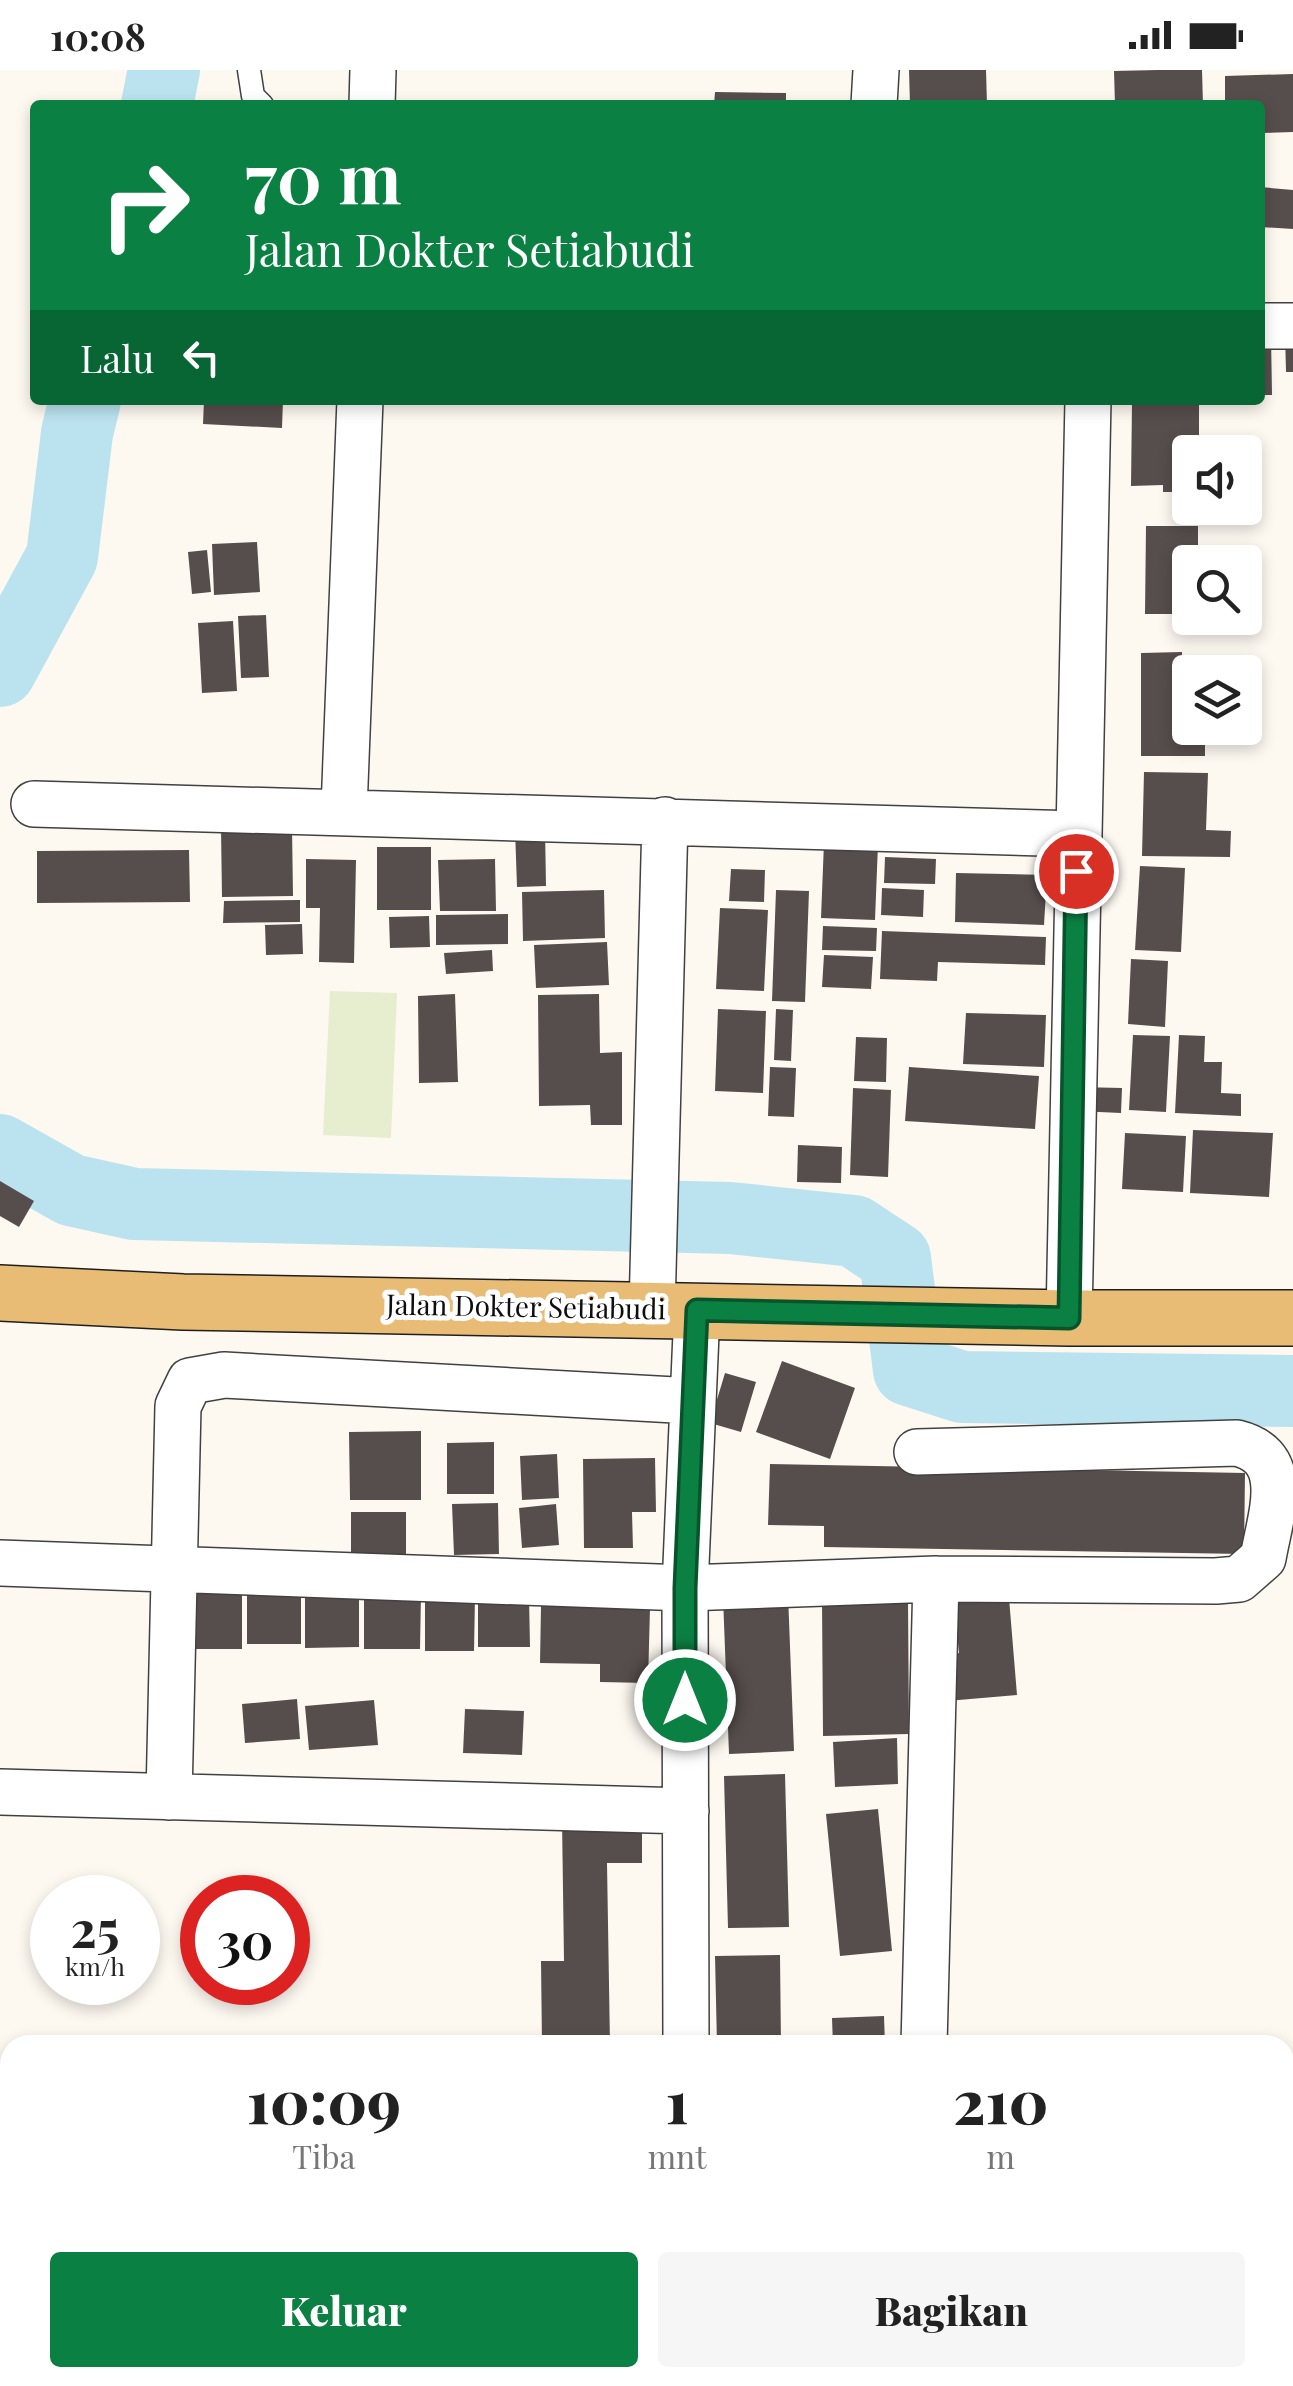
<!DOCTYPE html>
<html lang="id">
<head>
<meta charset="utf-8">
<style>
  :root { --surface:#fff; --page:#f6f6f6; --text:#222; --muted:#767676; --accent:#0b8043 }
  body { margin:0; font-family:"Playfair Display",serif; background:var(--page); color:var(--text); height:100vh; display:flex; flex-direction:column; font-size:38px; white-space:nowrap }
  * { box-sizing:border-box; margin:0 }
  p { font-size:32px; color:var(--muted) }
  .icon { flex:none; width:55px; height:55px; fill:none; stroke:currentColor; stroke-width:2; stroke-linecap:round; stroke-linejoin:round }
  .map { position:relative; flex:1; overflow:hidden }
  .sheet { position:absolute; left:0px; top:1965px; width:1295px; height:352px; display:flex; flex-direction:column; background:var(--surface); border-radius:30px 30px 0 0; box-shadow:0 5px 15px #0003 }
  .sheet>* { flex:none }
  .hud { position:absolute; left:30px; top:30px; width:1235px; height:305px; border-radius:10px; box-shadow:0 5px 15px #0003; background:#0b8043; color:#fff; overflow:hidden }
  .controls { position:absolute; left:1172px; top:365px; display:grid; gap:20px }
  .controls a { display:grid; place-items:center; width:90px; height:90px; border-radius:10px; background:var(--surface); box-shadow:0 5px 15px #0003; font-size:50px }
  .speed { position:absolute; left:30px; top:1805px; display:flex; gap:20px; font-size:50px; font-weight:700; text-align:center }
  .speed>* { display:grid; place-content:center; width:130px; height:130px; border-radius:50%; background:var(--surface); box-shadow:0 5px 15px #0003; line-height:1 }
  .speed small { font-size:25px; font-weight:400 }
  .speed .limit { border:15px solid #d22; background:#fff; color:#111 }
  .pin { position:absolute; display:grid; place-items:center; width:85px; height:85px; color:#fff; margin:-42px; border:5px solid #fff; border-radius:50%; box-shadow:0 2px 10px #0007 }
  .me { position:absolute; width:110px; margin:-55px; rotate:0deg; stroke-linejoin:round; filter:drop-shadow(0 0 8px #0008) }
  .turn { display:flex; align-items:center; gap:35px; height:210px; padding:0 50px; font-size:45px }
  .turn .icon { width:130px; height:130px; stroke-width:2.5 }
  .turn b { display:block; font-size:70px; line-height:85px }
  .then { display:flex; align-items:center; height:95px; padding:0 50px; background:#0003; gap:20px; font-size:38px }
  .eta { display:flex; justify-content:space-evenly; align-items:center; height:170px; text-align:center }
  .eta b { font-size:60px; font-weight:800; line-height:70px }
  .action { display:flex; gap:20px; margin-top:auto; padding:20px 50px }
  .action a { flex:1; height:115px; border-radius:10px; background:var(--accent); color:#fff; font-size:40px; font-weight:800; line-height:115px; text-align:center }
  .action a+a { background:var(--page); color:var(--text) }
  .status { display:flex; justify-content:space-between; align-items:center; height:70px; padding:0 50px; background:var(--surface); direction:ltr }
  .status svg { height:28px; fill:currentColor }
  .map>svg:first-child { display:block }
  .pitch { fill:#e7edcf }
  .lines { fill:none; stroke-linecap:round; stroke-linejoin:round }
  .river { stroke:#bbe3ef; stroke-width:72 }
  .building { fill:#564e4c }
  .service-casing { stroke:#414141; stroke-width:25 }
  .minor-casing { stroke:#414141; stroke-width:48 }
  .primary-casing { stroke:#1f1f1f; stroke-width:58 }
  .service { stroke:#fff; stroke-width:22 }
  .minor { stroke:#fff; stroke-width:45 }
  .primary { stroke:#e9bc76; stroke-width:55 }
  .route-casing { stroke:#07532c; stroke-width:25 }
  .route { stroke:#0b8043; stroke-width:18 }
  .labels { text-anchor:middle; stroke-width:10; stroke-linejoin:round; paint-order:stroke }
  .street-label { font-size:28px; fill:#0e0e0e; stroke:#fff }
</style>
</head>
<body>
<div class="status"><b>10:08</b><svg viewBox="0 0 49 12"><path d="M0 12V9h3v3zM5 12V6h3v6zM10 12V3h3v9zM15 12V0h3v12zM26 1h20v11H26zM47 4h2v5h-2z"/></svg></div>
<div class="map">
<svg width="1293" height="2316" viewBox="0 0 1293 2316">
  <rect width="100%" height="100%" fill="#fdf9f1"/>
  <path class="pitch" d="M330 921 397 923 391 1068 323 1065Z"/>
  <g class="lines">
    <path class="river" d="M157 35 164 0
      M0 601 62 487 77 363 85 330
      M0 1080 71 1120 134 1134 730 1148 854 1161 895 1188 909 1300 962 1317 1293 1321"/>
  </g>
  <path class="building" d="M909 0H986L987 35H910Z
    M1158 0H1202L1203 35H1115L1114 1Z
    M1293 4V62L1260 63V35H1225V6Z
    M715 22 786 23V35H714Z
    M1260 117 1293 120V159L1260 157Z
    M1285 263H1293V302H1286Z
    M1260 266H1271L1272 325H1260Z
    M204 330H283L282 358 203 354Z
    M1132 332H1199V382H1190V422H1163V415L1131 416Z
    M1146 456H1198V492H1190V544H1145Z
    M257 472 260 522 214 525 212 474Z
    M207 480 211 522 192 524 188 482Z
    M266 545 269 607 241 608 238 546Z
    M233 551 237 621 202 623 198 553Z
    M1182 582V659H1205V686H1141V583Z
    M1144 702 1208 703 1206 760 1231 761 1230 787 1142 786Z
    M292 757 293 826 222 827 221 759Z
    M545 758 546 816 517 817 515 759Z
    M824 772 878 774 875 850 821 848Z
    M377 777H431V840H377Z
    M189 780 190 832 37 833V781Z
    M885 787 936 789 935 814 884 813Z
    M306 789 356 790 354 893 319 892 320 838H306Z
    M495 789 496 841H440L438 790Z
    M1140 796 1185 798 1181 882 1135 880Z
    M731 799 765 800 764 832 729 831Z
    M956 803 1047 805 1044 855 955 852Z
    M882 818 924 820 923 847 881 845Z
    M604 820 605 868 523 871 522 822Z
    M776 820 809 821 805 932 772 931Z
    M300 830V852L223 853 224 831Z
    M720 838 768 840 764 921 716 919Z
    M508 844V874L436 875V845Z
    M429 846 430 877 390 878 389 847Z
    M302 854 303 884 266 885 265 855Z
    M823 856 877 858 876 881 822 880Z
    M882 861 1046 867 1045 895 938 892 937 911 880 909Z
    M607 872 609 915 536 918 534 875Z
    M492 880 493 901 446 904 444 883Z
    M824 885 873 887 871 919 822 917Z
    M1131 889 1168 891 1165 957 1128 954Z
    M455 924 458 1012 419 1013 418 926Z
    M599 924 600 983 622 982V1055H591L590 1035 539 1036 538 925Z
    M718 939 766 941 763 1023 715 1021Z
    M776 939 793 940 791 991 774 990Z
    M966 943 1046 945 1044 997 963 994Z
    M1133 965 1170 966 1166 1042 1129 1040Z
    M1179 965 1205 966 1204 992H1222L1221 1023 1241 1024V1046L1175 1043Z
    M856 967 887 968 886 1012 854 1011Z
    M770 997 796 998 794 1047 768 1046Z
    M909 997 1039 1006 1035 1059 905 1051Z
    M1078 1017 1122 1018 1121 1043 1077 1041Z
    M853 1018 891 1020 888 1107 850 1105Z
    M1193 1060 1273 1063 1269 1127 1190 1123Z
    M1125 1063 1186 1066 1183 1122 1122 1119Z
    M798 1075 842 1077 841 1113 797 1112Z
    M0 1111 34 1131 19 1157 0 1146Z
    M782 1291 855 1318 830 1389 756 1362Z
    M725 1303 756 1312 741 1362 710 1353Z
    M421 1361V1430H350L349 1362Z
    M494 1372V1424H447V1373Z
    M557 1384 559 1428 522 1430 520 1386Z
    M655 1388 656 1442H632L633 1478H584L583 1389Z
    M770 1394 1245 1403 1244 1484 824 1477V1456L768 1455Z
    M498 1433 499 1484 454 1485 452 1434Z
    M556 1434 559 1475 522 1478 519 1438Z
    M351 1442H406V1495H351Z
    M182 1520H242V1579H183Z
    M247 1522H301V1574H247Z
    M305 1524H359V1577L305 1578Z
    M421 1524 420 1579H364V1525Z
    M788 1524 794 1681 729 1684 723 1527Z
    M425 1525 475 1526 474 1581H425Z
    M478 1527H529L530 1577H478Z
    M1009 1528 1017 1625 947 1631 943 1585 959 1583 954 1533Z
    M908 1529 909 1664 823 1666 822 1530Z
    M541 1536 650 1538 648 1613 600 1612V1594L540 1593Z
    M297 1629 300 1669 245 1673 242 1634Z
    M374 1630 378 1675 309 1680 305 1636Z
    M465 1639 524 1641 522 1685 463 1683Z
    M897 1668 898 1714 835 1717 833 1672Z
    M785 1704 789 1857 728 1858 724 1706Z
    M878 1739 892 1881 840 1886 826 1744Z
    M642 1747V1793H607L610 1975H542L541 1891H564L562 1749Z
    M780 1885 781 1975H717L715 1886Z
    M884 1946 885 1975H833L832 1948Z
    M533 2308H640V2316H534Z
    M713 2308H769V2316H712Z
    M823 2308H875V2316H823Z"/>
  <g class="lines">
    <g class="service-casing">
      <path id="service" d="M249 0 253 26 262 35"/>
    </g>
    <g class="minor-casing">
      <path id="minor" d="M372 35 373 0
        M874 35 876 0
        M1260 256H1293
        M34 734 1077 764
        M344 740 360 330
        M652 1239 665 750
        M1069 1248 1088 330
        M0 1493 685 1518 936 1509 1216 1511 1239 1509 1263 1488C1271 1443 1293 1387 1237 1373L917 1382
        M0 1722 686 1741
        M169 1727 178 1336 190 1311 224 1305 693 1331
        M686 1975 685 1518 697 1240
        M924 1975 936 1509
        M688 2308V2316
        M916 2316V2308"/>
    </g>
    <g class="primary-casing">
      <path id="primary" d="M0 1223 183 1232 1069 1248H1293"/>
    </g>
    <use href="#service" class="service"/>
    <use href="#minor" class="minor"/>
    <use href="#primary" class="primary"/>
  </g>
  <g class="lines">
    <g class="route-casing">
      <path id="route" d="M685 1630V1518L697 1240 1069 1248 1076 801"/>
    </g>
    <use href="#route" class="route"/>
  </g>
  <g class="labels">
    <g class="street-label">
      <text transform="translate(526 1237) rotate(1)" y="10">Jalan Dokter Setiabudi</text>
    </g>
  </g>
</svg>
<div class="controls">
<a><svg class="icon" aria-label="sound" viewBox="0 0 24 24"><path d="M4 9h4l5-4v14l-5-4H4zM17 9q2 3 0 6"/></svg></a>
<a><svg class="icon" aria-label="search" viewBox="0 0 24 24"><circle cx="10" cy="10" r="6"/><path d="M15 15l6 6"/></svg></a>
<a><svg class="icon" aria-label="layers" viewBox="0 0 24 24"><path d="M12 4l9 5-9 5-9-5zM3 14l9 5 9-5"/></svg></a>
</div>
<div class="speed"><div>25<small>km/h</small></div><div class="limit">30</div></div>
<div class="pin" style="left:1076px;top:801px;background:#d93025"><svg class="icon" aria-label="arrive" viewBox="0 0 24 24"><path d="M6 21V4h12l-3 4 3 4H6"/></svg></div>
<svg class="me" style="left:685px;top:1630px" viewBox="-20 -20 40 40"><circle r="17" fill="#0b8043" stroke="#fff" stroke-width="3"/><path d="M0-11L8 9 0 5-8 9z" fill="#fff"/></svg>
<div class="hud">
<div class="turn"><svg class="icon" aria-label="right" viewBox="0 0 24 24"><path d="M7 20v-9h11M14 6l5 5-5 5"/></svg><div><b>70 m</b>Jalan Dokter Setiabudi</div></div>
<div class="then">Lalu<svg class="icon" aria-label="left" viewBox="0 0 24 24"><path d="M17 20v-9H6M10 6l-5 5 5 5"/></svg></div>
</div>
<section class="sheet">
<div class="eta">
<div><b>10:09</b><p>Tiba</p></div>
<div><b>1</b><p>mnt</p></div>
<div><b>210</b><p>m</p></div>
</div>
<div class="action"><a>Keluar</a><a>Bagikan</a></div>
</section>
</div>
</body>
</html>
